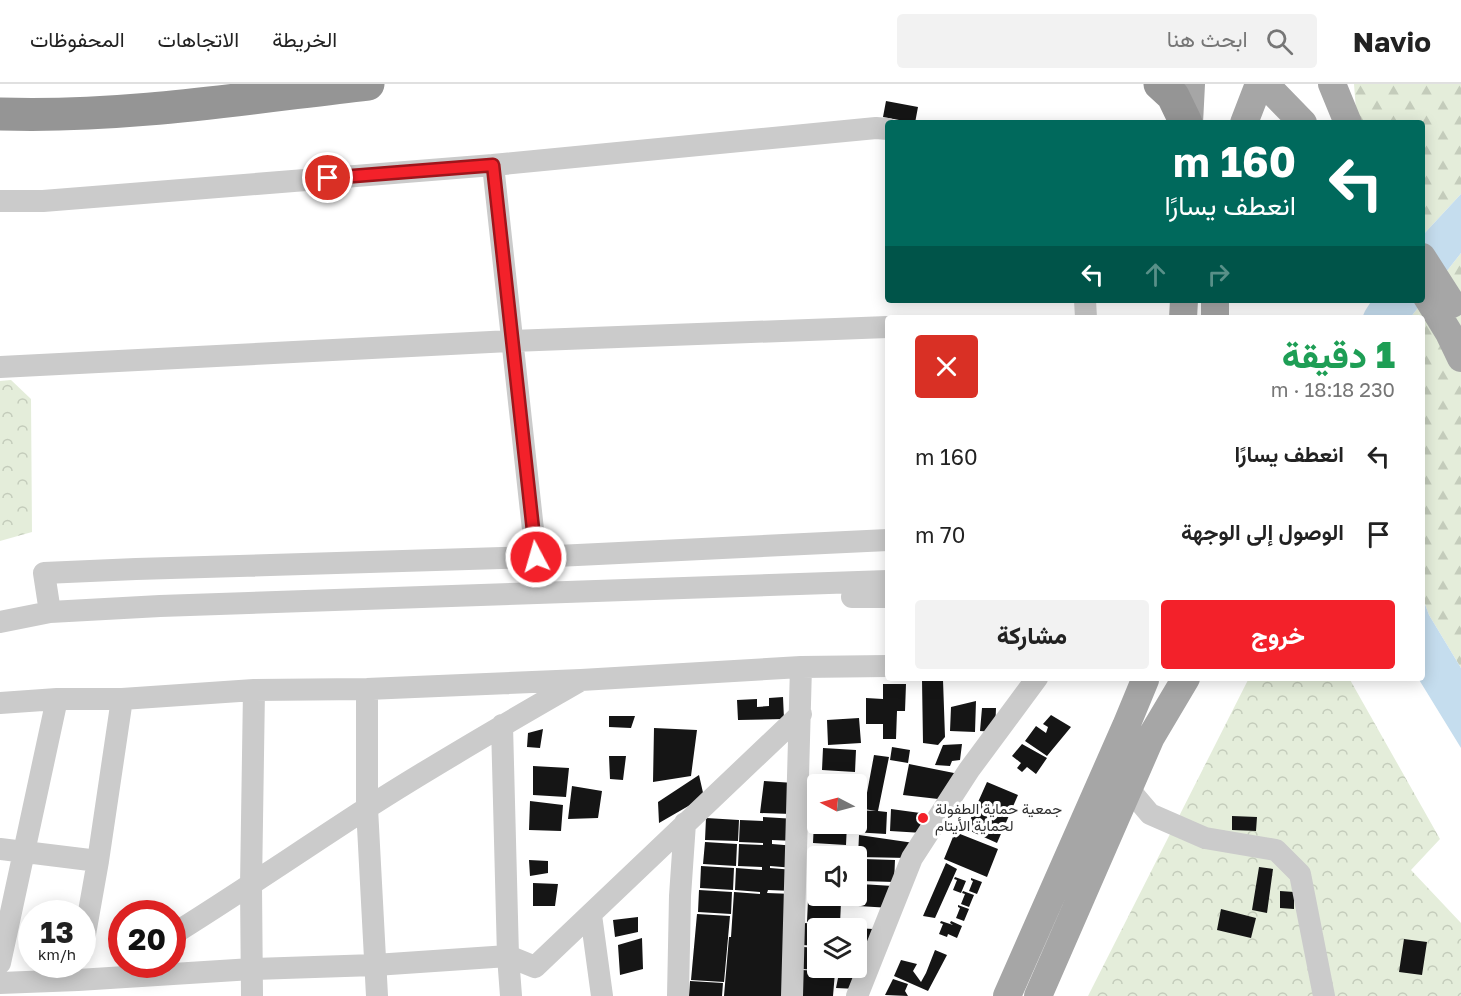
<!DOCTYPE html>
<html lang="ar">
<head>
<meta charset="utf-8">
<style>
  :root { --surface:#fff; --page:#f2f2f2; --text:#222; --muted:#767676; --line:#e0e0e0; --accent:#f3212a }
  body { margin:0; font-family:"Golos Text",Vazirmatn,sans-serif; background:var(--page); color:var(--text); direction:rtl; height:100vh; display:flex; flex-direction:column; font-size:22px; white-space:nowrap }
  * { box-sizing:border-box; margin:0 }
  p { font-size:20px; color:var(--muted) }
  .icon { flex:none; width:33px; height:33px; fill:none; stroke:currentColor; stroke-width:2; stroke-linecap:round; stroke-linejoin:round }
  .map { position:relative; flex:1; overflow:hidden; direction:ltr }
  .side { position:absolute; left:885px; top:231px; width:540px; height:366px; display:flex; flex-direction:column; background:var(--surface); border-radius:6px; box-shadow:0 3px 15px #0003; direction:rtl }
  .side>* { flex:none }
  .hud { position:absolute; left:885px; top:36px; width:540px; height:183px; border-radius:6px; box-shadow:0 3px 15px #0003; direction:rtl; background:#00695c; color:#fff; overflow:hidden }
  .needle { width:39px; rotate:276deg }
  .tools { position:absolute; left:807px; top:690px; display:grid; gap:12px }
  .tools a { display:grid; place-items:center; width:60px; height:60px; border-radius:6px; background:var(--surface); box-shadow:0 3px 15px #0003; font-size:30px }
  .speed { position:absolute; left:18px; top:816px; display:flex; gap:12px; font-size:30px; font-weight:700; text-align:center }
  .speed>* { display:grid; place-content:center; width:78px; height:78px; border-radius:50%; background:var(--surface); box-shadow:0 3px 15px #0003; line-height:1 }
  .speed small { font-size:15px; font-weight:400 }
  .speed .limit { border:9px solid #d22; background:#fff; color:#111 }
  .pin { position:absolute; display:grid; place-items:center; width:51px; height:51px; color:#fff; margin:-26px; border:3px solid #fff; border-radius:50%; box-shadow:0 2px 6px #0007 }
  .me { position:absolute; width:66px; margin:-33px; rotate:354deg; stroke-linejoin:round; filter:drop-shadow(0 0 4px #0008) }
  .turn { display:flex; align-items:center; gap:21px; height:126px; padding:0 30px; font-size:27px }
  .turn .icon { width:78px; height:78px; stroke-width:2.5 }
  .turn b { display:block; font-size:42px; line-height:51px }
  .lanes { display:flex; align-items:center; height:57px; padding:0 30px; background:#0003; justify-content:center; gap:30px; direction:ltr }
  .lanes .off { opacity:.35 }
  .round { display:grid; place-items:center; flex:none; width:63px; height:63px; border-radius:6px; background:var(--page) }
  .summary { display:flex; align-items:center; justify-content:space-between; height:102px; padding:0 30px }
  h1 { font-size:36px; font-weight:800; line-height:45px; color:#1e9e55 }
  .primary-button { display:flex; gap:12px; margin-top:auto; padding:12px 30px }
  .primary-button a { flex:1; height:69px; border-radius:6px; background:var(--accent); color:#fff; font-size:24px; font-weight:800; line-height:69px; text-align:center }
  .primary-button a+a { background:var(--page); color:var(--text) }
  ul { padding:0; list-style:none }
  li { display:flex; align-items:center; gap:18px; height:78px; padding:0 30px }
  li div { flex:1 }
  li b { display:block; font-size:22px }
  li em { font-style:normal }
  header { display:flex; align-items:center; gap:36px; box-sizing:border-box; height:84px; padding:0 30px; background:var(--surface); border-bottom:2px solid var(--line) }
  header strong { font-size:28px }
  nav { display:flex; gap:33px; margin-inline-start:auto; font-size:21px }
  .search { width:420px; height:54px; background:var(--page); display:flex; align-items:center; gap:15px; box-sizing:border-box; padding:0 21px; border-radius:6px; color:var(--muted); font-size:22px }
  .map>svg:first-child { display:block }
  .forest { fill:url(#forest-firs) }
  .park { fill:url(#park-crowns) }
  .water { fill:#c5ddee }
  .building { fill:#151515 }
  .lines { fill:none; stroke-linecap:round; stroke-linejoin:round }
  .minor { stroke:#cbcbcb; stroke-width:22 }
  .major { stroke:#a6a6a6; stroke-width:28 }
  .highway { stroke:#959595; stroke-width:33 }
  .route-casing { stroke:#9e151b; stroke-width:15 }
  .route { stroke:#f3212a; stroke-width:10 }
  .poi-dot { fill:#f3212a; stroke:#fff; stroke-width:2 }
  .labels { text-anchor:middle; stroke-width:6; stroke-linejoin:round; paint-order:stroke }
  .poi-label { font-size:15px; fill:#2e2e2e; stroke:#fff; text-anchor:start }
</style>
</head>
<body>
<header>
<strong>Navio</strong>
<div class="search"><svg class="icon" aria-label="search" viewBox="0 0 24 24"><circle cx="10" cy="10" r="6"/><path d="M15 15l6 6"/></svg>ابحث هنا</div>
<nav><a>الخريطة</a><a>الاتجاهات</a><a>المحفوظات</a></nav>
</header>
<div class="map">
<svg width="1461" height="912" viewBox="0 0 1461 912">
  <defs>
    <pattern id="forest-firs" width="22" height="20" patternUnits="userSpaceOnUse" patternTransform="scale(1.5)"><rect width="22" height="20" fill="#e4edda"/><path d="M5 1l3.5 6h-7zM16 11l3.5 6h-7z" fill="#c4ccbb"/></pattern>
    <pattern id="park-crowns" width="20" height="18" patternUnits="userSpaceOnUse" patternTransform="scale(1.5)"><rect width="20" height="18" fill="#e4edda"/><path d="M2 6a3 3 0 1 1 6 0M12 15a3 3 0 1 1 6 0" fill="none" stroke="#c4ccbb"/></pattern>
  </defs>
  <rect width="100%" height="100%" fill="#fff"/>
  <path class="forest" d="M1354 0H1461V110L1422 152V39H1357Z
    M1461 169V584L1429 531 1422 512V234H1410Z"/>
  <path class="park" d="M11 296 31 315 32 448 0 457V297Z
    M1249 594H1349L1440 755 1411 786 1461 839V912H1088Z"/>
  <path class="water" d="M1461 110V169L1410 234H1362L1365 227 1372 216H1422V152Z
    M1422 512 1429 531 1461 584V664L1418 594H1422Z"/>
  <path class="building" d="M886 17 918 23 915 39 883 33Z
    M922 596H943L945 653 938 661 923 659Z
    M883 600H906L905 627H897L896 655H883V640H866V614L883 615Z
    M783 613 784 635 738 636 737 616 757 615V623L769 622V614Z
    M976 617 975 648 950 647 951 623Z
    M982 624H996L995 648 980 647Z
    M1051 631 1071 643 1047 672 1025 657 1036 642 1046 649 1048 643 1043 640Z
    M609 632H635L631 644 609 643Z
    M859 634 861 659 828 661 827 636Z
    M654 644 697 646 691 692 653 698Z
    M543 645 540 664 527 663 528 649Z
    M962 660 960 676 952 677 950 682 935 681 943 661Z
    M1022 660 1047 674 1036 690 1027 683 1022 688 1017 684 1021 679 1012 672Z
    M892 663 910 666 908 679 890 676Z
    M823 664 856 666 855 688 822 686Z
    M874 671 889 673 878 727 887 728 886 750 853 748V740H856V726L876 727 864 725Z
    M609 672H626L623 696 610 695Z
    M909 680 964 691 947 716 903 711Z
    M533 682 569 684 566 713 533 711Z
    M699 691 704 713 659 739 658 718Z
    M764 697 794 699 792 730 760 729Z
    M987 698 1018 711 997 759 966 745Z
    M572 702 602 707 598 734 568 735Z
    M530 717 563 721 561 747 529 746Z
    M891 725 935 731 923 749 890 747Z
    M1232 732 1257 733 1256 747 1232 746Z
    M763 733 796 735 795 757 772 756V760L796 762 794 784 770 782V784L794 786 793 807 768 806 767 809 793 810 791 912H724L729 853H731L734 808 760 810V808L735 806 736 784 762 786V783L738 782 739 760 763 761V759L739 758 740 736 763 737Z
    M706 734 739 736 738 757 705 756Z
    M814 737H818V740H847L846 761 813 759Z
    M955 748 998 765 987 793 944 775Z
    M859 751 914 759 908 774 858 773Z
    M705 758 737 760 736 782 703 780Z
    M813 763 846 765V772H818V786L812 785Z
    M862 775 895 776 894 798 861 797Z
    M529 776 548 777V789L530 792Z
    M946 779 957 785 935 834 923 832Z
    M701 782 734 784 733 806 700 804Z
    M1259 783 1273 785 1267 829 1252 826Z
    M810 793H818V812H842L841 817 809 815Z
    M955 793 966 797 961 809 953 806 957 796 954 795Z
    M971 794 982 798 977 810 969 807 973 797 971 796Z
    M533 799 558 800 555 822H533Z
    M860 800 893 802 891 824 858 822Z
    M699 806 732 808 731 830 698 828Z
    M963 807 974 811 969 823 961 820 965 810 962 809Z
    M1280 807 1294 808V825L1280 824Z
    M808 816 841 818 840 840 807 838Z
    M958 821 969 825 964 837 956 834 960 824 958 823Z
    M1221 825 1256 834 1251 854 1217 846Z
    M697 830 730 832 724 898 691 896Z
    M638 833V848L615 853 613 836Z
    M941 837 953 841 950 839 951 837 962 842 957 854 948 850 947 853 939 850 943 840 940 839Z
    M804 839 836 841V844H818V862L802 861Z
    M856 844 873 845 872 867 856 866Z
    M642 854 643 885 620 891 618 861Z
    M1404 855 1427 858 1422 891 1399 888Z
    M803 863 818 864V884H835V887L802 885Z
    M935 866 947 871 928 907 894 892 901 876 917 880 913 887 921 898 926 889Z
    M856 870 868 874 857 905 836 904 840 884H856Z
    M802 886 835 888 833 912H800Z
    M893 895 908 900 905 907 908 912 885 911Z
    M690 897 723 899 722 912H689Z"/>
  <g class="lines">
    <path class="minor" d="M493 81 876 44 888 45
      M0 117H43L493 81 536 473
      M1085 216 1086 234
      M0 283 512 257 888 243
      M852 513H888
      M50 528 44 489 136 485 536 473 888 456
      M0 538 50 528 160 522 888 497
      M367 605V724L377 912
      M0 619 57 615H122L254 606 367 605 581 596 801 583 888 582
      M502 641 508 872 511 912
      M1128 704 1150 730 1205 754 1276 766 1300 790 1324 912
      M0 765 98 777
      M591 831 602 912
      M172 851C238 810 302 766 367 724 435 680 507 639 578 598
      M82 867 98 777 122 615
      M0 879 57 615
      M0 899 78 896 252 885 375 881 508 872 535 883 801 630
      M252 912 251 802 254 606
      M678 912 680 812 685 739
      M792 912 801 583
      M857 912 912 774 969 686 1037 594"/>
    <path class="major" d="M1265 0 1303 39
      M1332 0 1348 39
      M1189 39 1191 0
      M1244 39 1259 0
      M1422 173 1452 220
      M1422 205 1449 249 1461 274
      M1183 234 1184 216
      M1215 234V216
      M1007 912 1126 642 1145 596
      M1038 912 1151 653 1186 594"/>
    <path class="highway" d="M1160 0 1173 12 1186 39
      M0 30C123 34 246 14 368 0"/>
  </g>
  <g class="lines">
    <g class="route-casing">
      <path id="route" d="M328 94 493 81 536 473"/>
    </g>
    <use href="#route" class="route"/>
  </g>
  <circle class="poi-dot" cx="923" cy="734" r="6"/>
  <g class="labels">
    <g class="poi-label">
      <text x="935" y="730">جمعية حماية الطفولة<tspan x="935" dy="17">لحماية الأيتام</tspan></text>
    </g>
  </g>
</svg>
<div class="tools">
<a><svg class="needle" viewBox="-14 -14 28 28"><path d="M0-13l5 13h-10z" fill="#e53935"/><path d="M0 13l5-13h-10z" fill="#767676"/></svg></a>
<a><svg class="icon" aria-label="sound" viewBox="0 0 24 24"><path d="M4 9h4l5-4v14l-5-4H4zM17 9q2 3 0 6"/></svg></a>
<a><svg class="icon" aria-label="layers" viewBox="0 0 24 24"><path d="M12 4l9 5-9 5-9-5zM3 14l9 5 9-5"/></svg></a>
</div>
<div class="speed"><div>13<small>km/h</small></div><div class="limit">20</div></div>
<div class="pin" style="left:328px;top:94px;background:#d93025"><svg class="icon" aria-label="arrive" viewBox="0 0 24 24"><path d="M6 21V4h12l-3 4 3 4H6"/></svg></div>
<svg class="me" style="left:536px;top:473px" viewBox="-20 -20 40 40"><circle r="17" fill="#f3212a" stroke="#fff" stroke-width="3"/><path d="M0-11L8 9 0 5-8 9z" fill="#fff"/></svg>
<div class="hud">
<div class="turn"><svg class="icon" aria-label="left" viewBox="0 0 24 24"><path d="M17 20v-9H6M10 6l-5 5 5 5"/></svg><div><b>160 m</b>انعطف يسارًا</div></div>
<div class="lanes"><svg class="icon" aria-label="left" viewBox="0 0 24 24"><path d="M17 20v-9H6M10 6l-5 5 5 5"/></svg><svg class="icon off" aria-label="ahead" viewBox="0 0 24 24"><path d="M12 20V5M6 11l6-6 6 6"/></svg><svg class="icon off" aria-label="right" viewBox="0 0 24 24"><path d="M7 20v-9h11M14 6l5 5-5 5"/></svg></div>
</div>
<section class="side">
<div class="summary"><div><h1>1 دقيقة</h1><p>230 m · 18:18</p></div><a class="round" style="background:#d93025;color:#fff"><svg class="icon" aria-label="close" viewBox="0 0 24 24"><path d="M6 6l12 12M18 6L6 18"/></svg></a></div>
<ul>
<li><svg class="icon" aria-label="left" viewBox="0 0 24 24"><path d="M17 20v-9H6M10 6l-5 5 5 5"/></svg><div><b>انعطف يسارًا</b></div><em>160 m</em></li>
<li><svg class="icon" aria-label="arrive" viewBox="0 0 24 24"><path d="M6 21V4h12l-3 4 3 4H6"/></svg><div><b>الوصول إلى الوجهة</b></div><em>70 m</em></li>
</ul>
<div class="primary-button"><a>خروج</a><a>مشاركة</a></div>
</section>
</div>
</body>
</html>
